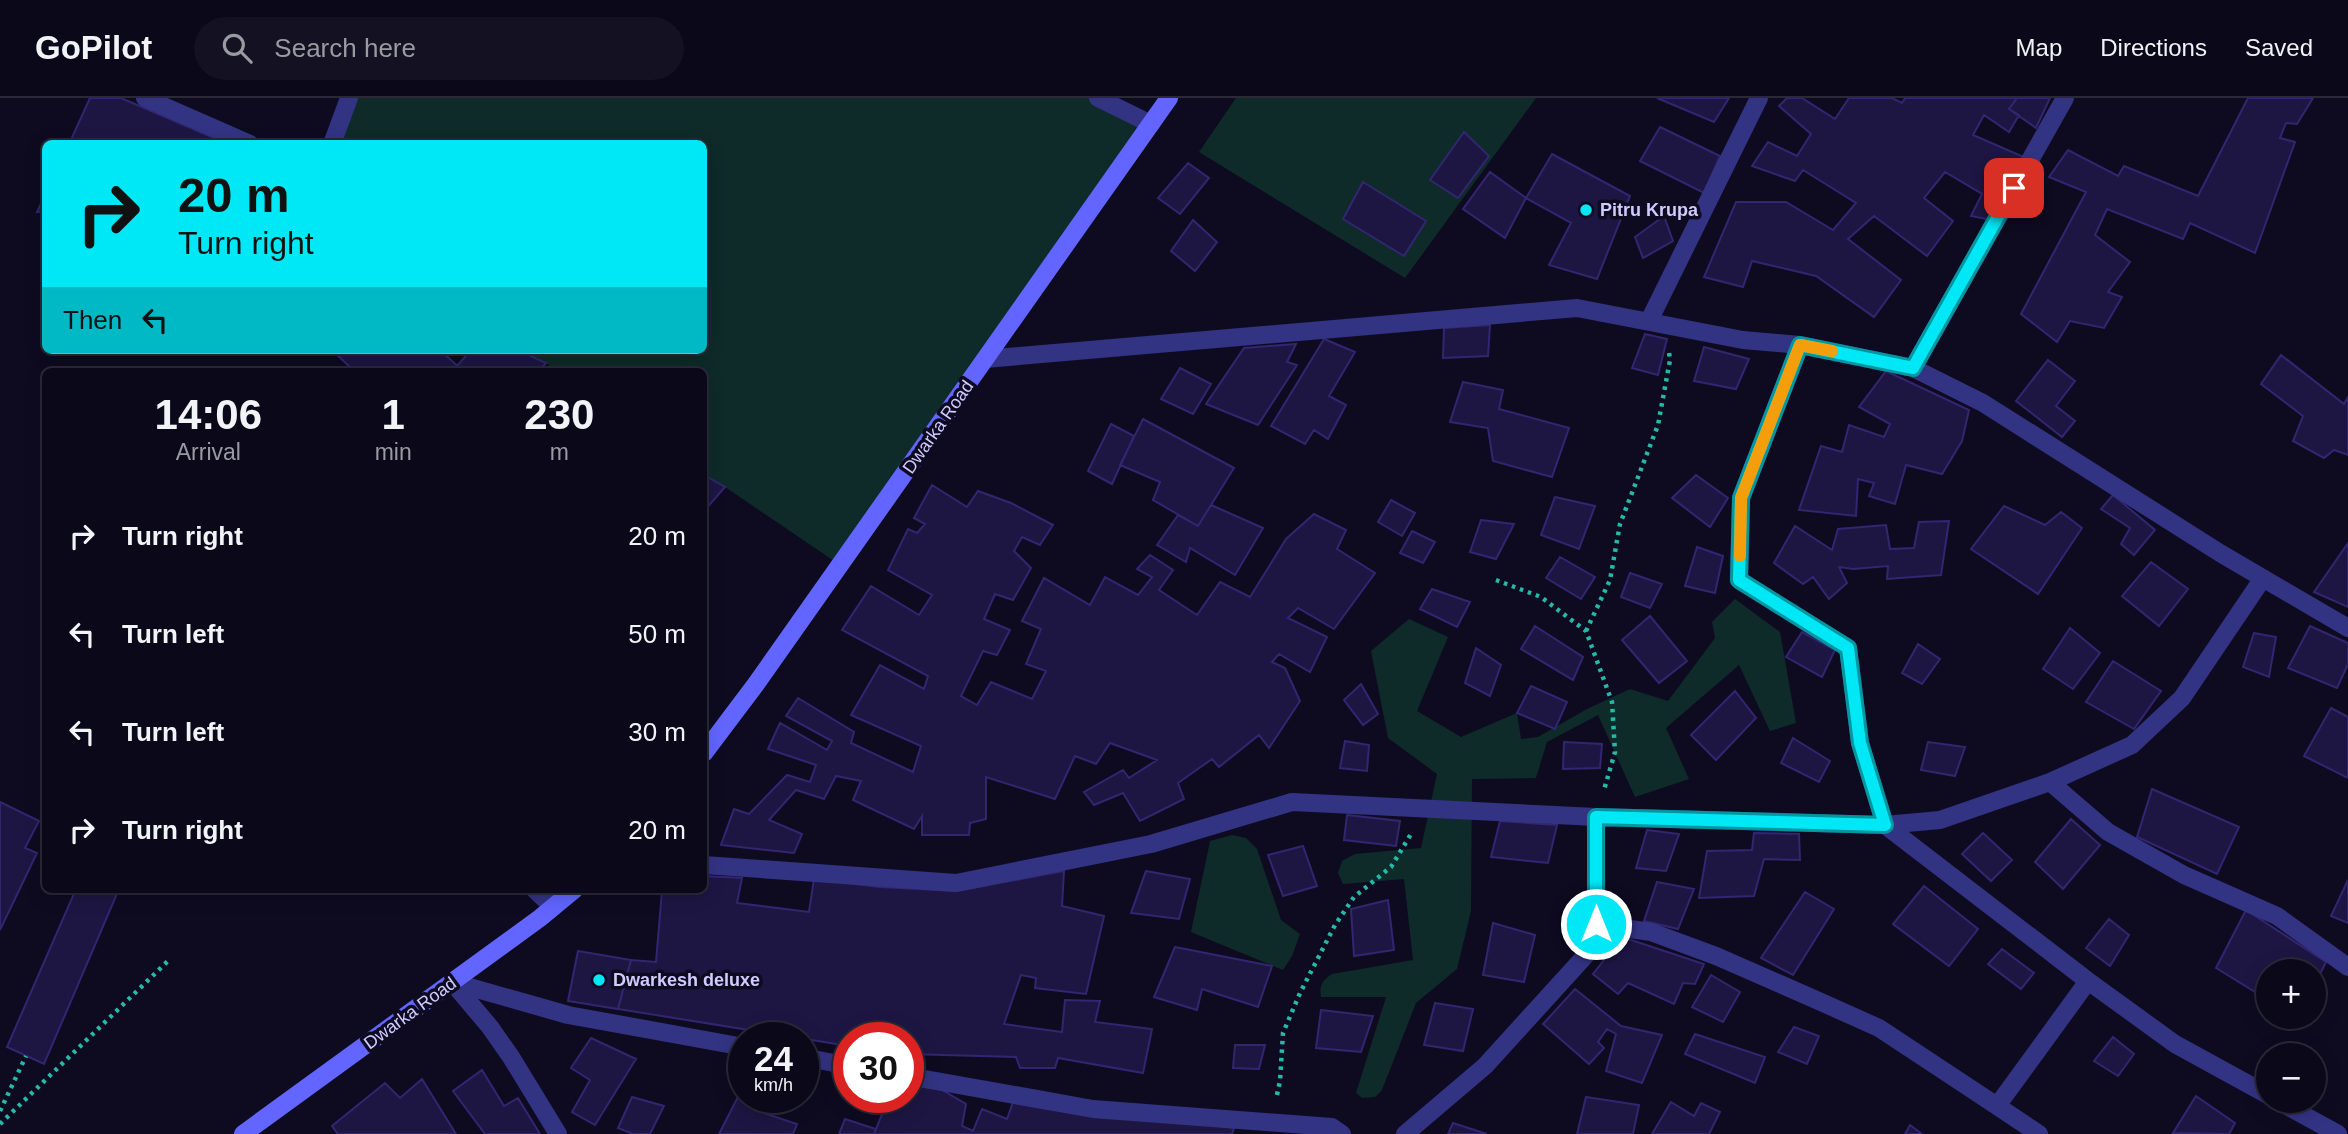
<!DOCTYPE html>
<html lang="en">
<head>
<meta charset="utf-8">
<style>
  :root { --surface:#0a0819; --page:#131122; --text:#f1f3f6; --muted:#999aa2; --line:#2a2938 }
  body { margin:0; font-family:Arial,sans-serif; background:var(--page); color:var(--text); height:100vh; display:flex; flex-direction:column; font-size:26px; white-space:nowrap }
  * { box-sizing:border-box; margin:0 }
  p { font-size:23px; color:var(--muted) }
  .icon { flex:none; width:38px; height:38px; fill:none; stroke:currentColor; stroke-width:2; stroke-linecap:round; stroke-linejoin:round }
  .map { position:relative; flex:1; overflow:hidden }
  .side { position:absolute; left:42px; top:270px; width:665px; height:525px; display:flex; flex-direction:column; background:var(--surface); border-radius:10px; box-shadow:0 4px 18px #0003,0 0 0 2px var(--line) }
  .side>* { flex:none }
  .banner { position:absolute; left:42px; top:42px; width:665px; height:214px; border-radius:10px; box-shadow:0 4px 18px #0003,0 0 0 2px var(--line); background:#00e8f6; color:#111; overflow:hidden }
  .controls { position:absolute; left:2256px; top:861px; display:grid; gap:14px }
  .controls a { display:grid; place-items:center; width:70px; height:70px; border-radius:50%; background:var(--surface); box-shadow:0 4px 18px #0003,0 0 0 2px var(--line); font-size:35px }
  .speed { position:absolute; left:728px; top:924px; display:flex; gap:14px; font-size:35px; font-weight:700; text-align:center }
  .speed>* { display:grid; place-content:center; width:91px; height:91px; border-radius:50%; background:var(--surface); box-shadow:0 4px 18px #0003,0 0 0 2px var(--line); line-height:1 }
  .speed small { font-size:18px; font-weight:400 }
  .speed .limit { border:10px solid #d22; background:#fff; color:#111 }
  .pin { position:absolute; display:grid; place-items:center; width:60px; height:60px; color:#fff; margin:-30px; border-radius:14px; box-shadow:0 4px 10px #0006 }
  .me { position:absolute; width:77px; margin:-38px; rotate:0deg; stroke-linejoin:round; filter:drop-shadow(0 0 5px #0008) }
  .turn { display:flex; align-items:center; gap:24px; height:147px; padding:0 21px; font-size:32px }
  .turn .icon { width:91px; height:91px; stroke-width:2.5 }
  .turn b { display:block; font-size:49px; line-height:60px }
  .then { display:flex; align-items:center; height:66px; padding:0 21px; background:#0003; gap:14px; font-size:26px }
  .eta { display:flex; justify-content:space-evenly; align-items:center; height:119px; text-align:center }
  .eta b { font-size:42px; font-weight:700; line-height:49px }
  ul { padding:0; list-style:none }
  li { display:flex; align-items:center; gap:21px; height:98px; padding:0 21px }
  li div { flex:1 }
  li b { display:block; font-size:26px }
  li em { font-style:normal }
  header { display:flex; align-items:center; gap:42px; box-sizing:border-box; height:98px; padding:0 35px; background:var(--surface); border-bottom:2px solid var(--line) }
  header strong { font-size:33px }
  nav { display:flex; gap:38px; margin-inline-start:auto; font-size:24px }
  .search { width:490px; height:63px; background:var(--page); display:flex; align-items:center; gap:18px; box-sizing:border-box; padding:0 24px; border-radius:38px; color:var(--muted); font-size:26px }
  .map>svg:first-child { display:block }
  .green { fill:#0e2b29 }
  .building { fill:#1d1643; stroke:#322671; stroke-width:2 }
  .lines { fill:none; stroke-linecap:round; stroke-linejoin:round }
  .path { stroke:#24baaa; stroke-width:4.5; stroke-dasharray:3.5 5; stroke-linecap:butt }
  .street { stroke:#333384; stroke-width:18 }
  .secondary { stroke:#6265ff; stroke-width:18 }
  .route-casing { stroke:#0097a0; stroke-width:18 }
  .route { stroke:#00e8f6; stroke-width:12 }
  .slow { stroke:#f59e0b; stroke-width:12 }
  .poi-dot { fill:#00e8f6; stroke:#0e0b21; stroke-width:2.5 }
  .labels { text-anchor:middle; stroke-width:7; stroke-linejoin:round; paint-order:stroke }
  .poi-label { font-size:18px; font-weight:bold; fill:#cfcbff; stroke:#0e0b21; text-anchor:start }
  .street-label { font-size:18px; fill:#cfcbff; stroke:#0e0b21 }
</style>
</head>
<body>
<header>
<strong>GoPilot</strong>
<div class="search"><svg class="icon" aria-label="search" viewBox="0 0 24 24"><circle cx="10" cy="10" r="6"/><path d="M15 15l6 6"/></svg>Search here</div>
<nav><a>Map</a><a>Directions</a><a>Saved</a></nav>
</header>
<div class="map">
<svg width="2348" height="1036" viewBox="0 0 2348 1036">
  <rect width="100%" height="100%" fill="#0e0b21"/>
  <path class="green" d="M349 0H1098L1151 26 840 467 725 389 704 377V273H556L546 265 518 252H704V46H332Z
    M1236 0H1536L1405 180 1199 54Z
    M1735 501 1780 534 1796 625 1770 633 1739 567 1666 630 1689 681 1635 699 1598 617 1547 644 1536 680 1472 681 1471 813 1457 871 1416 905 1382 992 1375 999 1362 1000 1356 995 1386 899H1321C1319 887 1323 882 1332 876L1413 862 1404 781 1343 786 1338 775 1342 763 1355 756 1421 750 1437 676 1388 640 1371 553 1409 521 1448 539 1417 613 1461 639 1517 615 1521 641 1538 639 1587 611 1630 591 1668 603 1715 540 1712 524Z
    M1232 737 1246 740 1257 751 1281 822 1300 836 1292 858 1283 872 1191 834 1210 743Z"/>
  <path class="building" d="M90 0H121L228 46H69Z
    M1657 0H1729L1714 24Z
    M1787 0H1802L1835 21 1849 0H1892L1902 5 1905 0H2017L2009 11 2019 17 2009 34 1984 17 1973 37 2026 60 1992 122 1971 118 1982 96 1945 74 1924 100 1953 123 1927 158 1874 118 1848 141 1901 182 1874 219 1816 178 1752 163 1743 189 1704 179 1736 104H1786L1833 132 1856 105 1803 72 1795 83 1752 68 1768 44 1797 58 1811 36 1779 8Z
    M2017 0H2050L2036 30 2009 11Z
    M2248 0H2313L2297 26 2286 25 2280 40 2295 44 2255 155 2190 125 2183 141 2107 111 2095 137 2130 164 2108 194 2122 199 2104 230 2070 223 2057 244 2021 216 2086 94 2049 79 2068 52 2118 78 2124 68 2198 98Z
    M1660 29 1720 58 1704 95 1640 63Z
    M1464 34 1489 58 1458 100 1430 82Z
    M1552 56 1630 98 1597 181 1549 167 1571 125 1526 100Z
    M1188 65 1209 80 1180 116 1158 100Z
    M1490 74 1526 100 1505 140 1463 111Z
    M1363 84 1426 123 1404 158 1343 121Z
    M46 95V113L37 114Z
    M1664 118 1673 143 1643 160 1635 139Z
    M1193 122 1217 144 1195 173 1171 153Z
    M1490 227 1488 258 1443 260 1444 230Z
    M1645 236 1667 241 1658 277 1632 270Z
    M1324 241 1355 254 1329 298 1346 307 1328 341 1314 332 1305 346 1271 328Z
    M1296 246 1287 264 1297 267 1258 327 1206 306 1244 250Z
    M1704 249 1749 261 1736 291 1694 283Z
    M332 252H440L463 273H354Z
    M471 252H518L546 265 539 273H463L457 268Z
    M2281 257 2344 306 2348 299V357L2334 352 2324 360 2293 343 2303 318 2261 286Z
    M2048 262 2075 283 2056 308 2075 323 2062 339 2016 303Z
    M1180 270 1211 286 1193 316 1161 301Z
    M1886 273 1969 312 1962 343 1942 376 1906 367 1895 406 1869 398 1874 385 1858 381 1856 418 1799 412 1821 348 1842 354 1849 327 1884 339 1890 326 1859 309Z
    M1463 284 1503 292 1499 311 1569 330 1552 379 1493 363 1488 330 1450 324Z
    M1143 321 1234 370 1198 428 1153 402 1160 384 1120 367Z
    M1111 326 1134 338 1112 386 1088 373Z
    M704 377 725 389 704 413Z
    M1696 377 1728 400 1710 429 1672 400Z
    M932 387 967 409 978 393 1011 405 1053 427 1040 447 1022 439 1014 453 1031 470 1013 502 995 496 984 521 1010 532 997 557 983 553 961 598 977 607 991 584 1032 601 1046 573 1026 566 1041 531 1022 523 1044 480 1090 507 1105 479 1138 497 1152 479 1137 471 1150 457 1173 472 1159 492 1197 517 1220 484 1250 499 1286 441 1314 416 1346 432 1337 451 1375 475 1334 531 1298 510 1288 520 1327 539 1310 574 1279 556 1272 564 1285 570 1300 603 1269 650 1259 637 1219 669 1212 661 1178 685 1184 701 1140 723 1123 695 1094 707 1084 694 1123 672 1129 680 1157 662 1110 645 1096 666 1075 658 1055 701 986 679V721L970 725 969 737H922V718L914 731 853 702 861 683 836 678 824 701 796 692 769 722 802 736 794 755 721 747 734 711 749 716 787 677 810 684 816 667 768 651 780 625 827 652 832 643 786 618 798 600 854 634 851 645 913 674 921 648 851 617 880 567 924 591 928 578 842 532 871 488 919 517 932 497 888 472 908 431 917 435 925 426 914 420Z
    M2113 397 2155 432 2134 457 2121 446 2130 430 2101 411Z
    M1555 399 1595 408 1579 451 1541 437Z
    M1391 402 1415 415 1402 438 1378 424Z
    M1211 407 1263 430 1235 477 1190 450 1186 464 1157 447 1178 417 1198 428Z
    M2004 408 2045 427 2061 414 2082 430 2038 496 1971 451Z
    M1481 422 1514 426 1496 461 1470 454Z
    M1949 423 1941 477 1887 481 1888 468 1853 471 1839 469 1847 485 1829 501 1813 479 1803 486 1774 465 1795 428 1832 452 1838 431 1886 427 1890 451 1914 450 1919 424Z
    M1412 433 1435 444 1423 465 1400 455Z
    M2348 445V509L2314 494Z
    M1697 449 1723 458 1715 495 1685 488Z
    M1560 459 1595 479 1581 501 1546 480Z
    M2151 464 2188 491 2159 528 2122 498Z
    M1630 475 1662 486 1650 510 1621 499Z
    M1432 491 1470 504 1457 529 1420 511Z
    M1650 518 1687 563 1659 585 1622 542Z
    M1535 528 1583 559 1573 582 1521 551Z
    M2310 528 2348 545V566L2337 590 2288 570Z
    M2070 530 2100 555 2073 591 2043 571Z
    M1802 534 1835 552 1822 579 1786 559Z
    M2254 535 2276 539 2269 579 2243 569Z
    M1918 546 1940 561 1922 586 1902 575Z
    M1476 550 1501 567 1490 598 1465 585Z
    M2113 563 2161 593 2134 631 2086 604Z
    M1361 586 1378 616 1363 627 1344 602Z
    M1531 588 1567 604 1555 631 1517 615Z
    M1735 593 1756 620 1716 662 1691 637Z
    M2331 610 2348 619V680L2304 658Z
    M1793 640 1830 663 1819 684 1781 665Z
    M1345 643 1369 647 1367 673 1340 670Z
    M1564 644 1602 646 1600 670 1563 671Z
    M1928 644 1965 649 1955 678 1921 672Z
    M2152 691 2239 729 2217 776 2137 739Z
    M0 704 39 723 25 750 37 755 0 832Z
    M1347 717 1400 723 1396 748 1344 742Z
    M2071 721 2100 747 2063 791 2035 764Z
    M1500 723 1557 727 1548 765 1491 759Z
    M1647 732 1679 736 1666 773 1636 770Z
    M1754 735 1799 736 1800 762 1764 761 1754 798 1699 800 1707 753 1752 752Z
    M1983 735 2012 762 1991 783 1962 756Z
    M1303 748 1317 788 1283 798 1268 757Z
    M1064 773 1062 808 1104 818 1086 896 1035 890 1036 880 1021 877 1004 926 1062 934 1065 902 1100 903 1095 924 1152 931 1143 975 1058 960 1055 970H1020L1016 959 908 956V940H849V948L618 911 631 862 656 864 662 793 704 791V778L742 780 737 805 809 814 814 781 880 789 957 793Z
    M1146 773 1190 781 1179 821 1131 815Z
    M2348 782V825L2331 818Z
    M1657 784 1694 791 1678 831 1644 823Z
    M1924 788 1978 831 1949 868 1893 826Z
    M76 791H119L44 966 7 949Z
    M1805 794 1834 811 1793 877 1761 860Z
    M1388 802 1394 852 1354 858 1351 811Z
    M2246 812 2326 864 2314 888V873H2268V894L2265 900 2216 870Z
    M2109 821 2129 837 2110 868 2086 850Z
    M1493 825 1535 837 1524 884 1483 877Z
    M1622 839 1704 866 1695 886 1683 885 1674 906 1628 885 1618 896 1593 876Z
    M1175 849 1272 868 1258 909 1202 891 1197 912 1154 899Z
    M2002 851 2034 875 2021 891 1988 866Z
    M578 853 631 862 618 911 568 903Z
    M1711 877 1740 894 1723 924 1692 909Z
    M1575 891 1621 928 1662 937 1642 985 1606 973 1616 936 1607 931 1598 944 1604 950 1589 966 1543 926Z
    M1435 905 1473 911 1463 953 1424 947Z
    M1321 912 1373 918 1361 954 1316 950Z
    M1794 929 1819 938 1807 966 1778 954Z
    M1695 936 1765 959 1755 985 1685 956Z
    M2113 939 2134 956 2118 978 2094 963Z
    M591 940 636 961 595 1027 572 1014 590 982 571 970Z
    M1235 947H1265L1259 971 1233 970Z
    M482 972 504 1008 518 1000 540 1036H485L453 993Z
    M422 981 456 1036H338L332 1028 385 985 400 1000Z
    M908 986 942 992 966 1006 962 1028 973 1033 982 1011 1007 1021 1013 1004 1234 1030 1232 1036H874L889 999H908Z
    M744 987V999H767L761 1014 797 1026 793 1036H719Z
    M2196 998 2235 1025 2229 1036 2173 1035Z
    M632 999 664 1008 650 1036H633L618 1030Z
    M1586 999 1639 1007 1633 1036H1577Z
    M1671 1004 1694 1018 1701 1005 1720 1014 1709 1036H1652Z
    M845 1021 876 1031 874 1036H839Z
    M1453 1025 1487 1036H1448Z
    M1910 1027 1922 1036H1905Z"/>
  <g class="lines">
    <path class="path" d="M1496 482 1541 499 1586 533 1612 604 1615 654 1604 692
      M1586 533 1610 482 1620 426 1658 327 1670 262 1669 254
      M1277 997 1280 983 1283 935 1300 895 1335 827 1354 799 1391 769 1411 736
      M0 1013 26 958
      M0 1026 170 861"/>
    <path class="street" d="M145 0 250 46
      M1098 0 1151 26
      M332 46 349 0
      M1649 223 1759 0
      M1800 247 1741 400 1739 482 1848 550 1860 645 1885 727 1940 722 2050 684 2108 734 2184 777 2277 818 2348 869
      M985 261 1577 210 1743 242 1800 247 1913 270 1983 305 2220 455 2348 530
      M1913 270 2065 0
      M2050 684 2132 647 2182 600 2263 480
      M704 767 956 785 1151 746 1292 704 1596 719 1885 727 2088 883 2175 946 2268 997
      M534 791 553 809
      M1596 826 1651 834 1716 858 1812 900 1879 930 1997 1008
      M452 884 568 917 744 949
      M452 884 490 929 511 959 558 1036
      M803 959 849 968
      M908 978 1093 1011 1332 1029 1342 1036
      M2278 1003 2338 1036
      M1405 1036 1485 968 1596 846V719
      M2039 1036 1997 1008 2088 883"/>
    <path class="secondary" d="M704 655 756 586 1169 0
      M243 1036 540 820 575 791"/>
  </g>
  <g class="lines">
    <g class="route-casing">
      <path id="route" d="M1596 826V719L1885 727 1860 645 1848 550 1739 482 1741 400 1800 247 1913 270 2014 90"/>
    </g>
    <use href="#route" class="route"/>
    <path class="slow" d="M1740 458 1741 400 1800 247 1832 253"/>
  </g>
  <g class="poi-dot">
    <circle cx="1586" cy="112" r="7"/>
    <circle cx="599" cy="882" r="7"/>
  </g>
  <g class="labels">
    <g class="poi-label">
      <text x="1600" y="118">Pitru Krupa</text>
      <text x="613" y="888">Dwarkesh deluxe</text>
    </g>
    <g class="street-label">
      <text transform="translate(938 329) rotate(-55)" y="6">Dwarka Road</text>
      <text transform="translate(410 915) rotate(-36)" y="6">Dwarka Road</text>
    </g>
  </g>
</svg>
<div class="controls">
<a>+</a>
<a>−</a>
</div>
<div class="speed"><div>24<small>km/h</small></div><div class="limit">30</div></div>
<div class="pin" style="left:2014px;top:90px;background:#d93025"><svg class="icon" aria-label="arrive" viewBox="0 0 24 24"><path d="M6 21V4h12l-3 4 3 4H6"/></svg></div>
<svg class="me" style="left:1596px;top:826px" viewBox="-20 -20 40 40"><circle r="17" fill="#00e8f6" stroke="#fff" stroke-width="3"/><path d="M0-11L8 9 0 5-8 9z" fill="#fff"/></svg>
<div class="banner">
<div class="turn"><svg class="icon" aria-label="right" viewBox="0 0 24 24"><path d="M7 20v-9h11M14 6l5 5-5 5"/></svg><div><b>20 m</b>Turn right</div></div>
<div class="then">Then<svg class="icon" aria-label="left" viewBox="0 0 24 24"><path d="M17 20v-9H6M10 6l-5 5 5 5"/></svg></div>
</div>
<section class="side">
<div class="eta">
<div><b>14:06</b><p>Arrival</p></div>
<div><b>1</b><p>min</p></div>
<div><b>230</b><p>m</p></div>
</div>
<ul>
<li><svg class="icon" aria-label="right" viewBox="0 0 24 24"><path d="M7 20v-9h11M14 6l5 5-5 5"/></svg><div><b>Turn right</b></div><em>20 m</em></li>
<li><svg class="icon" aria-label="left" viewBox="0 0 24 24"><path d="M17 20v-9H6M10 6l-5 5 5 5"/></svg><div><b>Turn left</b></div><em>50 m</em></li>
<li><svg class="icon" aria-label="left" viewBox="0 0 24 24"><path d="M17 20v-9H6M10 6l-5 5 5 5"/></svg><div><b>Turn left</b></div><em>30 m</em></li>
<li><svg class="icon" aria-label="right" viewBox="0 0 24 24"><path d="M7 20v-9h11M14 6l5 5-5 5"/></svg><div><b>Turn right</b></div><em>20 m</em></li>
</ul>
</section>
</div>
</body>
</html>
